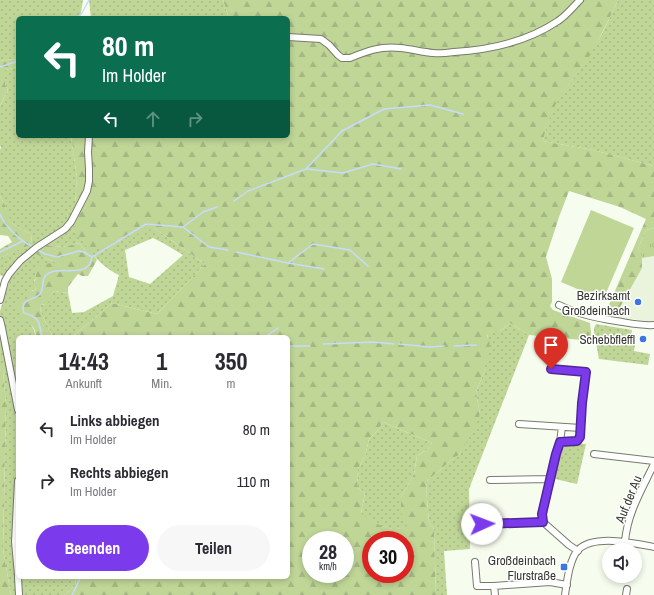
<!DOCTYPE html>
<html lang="de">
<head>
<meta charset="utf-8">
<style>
  :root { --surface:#fff; --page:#f7f7f7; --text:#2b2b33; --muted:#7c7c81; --accent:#7c3aed }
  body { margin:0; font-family:"Archivo Narrow",sans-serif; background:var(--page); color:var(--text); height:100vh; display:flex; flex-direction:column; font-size:15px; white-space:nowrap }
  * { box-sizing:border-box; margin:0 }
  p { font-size:13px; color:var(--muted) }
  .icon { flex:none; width:22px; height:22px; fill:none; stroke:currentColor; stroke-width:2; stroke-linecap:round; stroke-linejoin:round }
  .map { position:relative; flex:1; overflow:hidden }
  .details { position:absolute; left:16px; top:335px; width:274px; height:244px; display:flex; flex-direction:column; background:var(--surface); border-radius:6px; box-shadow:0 2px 6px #0003 }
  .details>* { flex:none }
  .guide { position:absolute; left:16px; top:16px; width:274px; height:122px; border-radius:6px; box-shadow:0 2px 6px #0003; background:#0b6e4f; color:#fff; overflow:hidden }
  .tools { position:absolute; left:602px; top:543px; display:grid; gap:8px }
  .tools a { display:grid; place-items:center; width:40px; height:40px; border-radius:50%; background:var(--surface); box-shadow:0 2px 6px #0003; font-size:20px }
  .speed { position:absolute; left:302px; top:531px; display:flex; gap:8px; font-size:20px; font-weight:700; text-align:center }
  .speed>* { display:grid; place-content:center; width:52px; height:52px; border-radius:50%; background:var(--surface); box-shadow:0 2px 6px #0003; line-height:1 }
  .speed small { font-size:10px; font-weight:400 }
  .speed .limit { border:6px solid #d22; background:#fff; color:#111 }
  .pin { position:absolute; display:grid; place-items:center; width:34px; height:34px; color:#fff; margin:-41px -17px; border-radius:50% 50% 50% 0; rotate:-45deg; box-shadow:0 0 4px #0007 }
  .pin .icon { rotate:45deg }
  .me { position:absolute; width:44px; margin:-22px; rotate:88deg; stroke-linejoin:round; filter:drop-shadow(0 0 3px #0008) }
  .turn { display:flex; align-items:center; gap:14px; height:84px; padding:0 20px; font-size:18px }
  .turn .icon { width:52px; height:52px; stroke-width:2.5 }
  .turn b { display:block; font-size:28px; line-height:34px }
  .lanes { display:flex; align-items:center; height:38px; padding:0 20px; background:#0003; justify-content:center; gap:20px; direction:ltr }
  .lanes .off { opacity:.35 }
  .eta { display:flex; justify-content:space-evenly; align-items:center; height:68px; text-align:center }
  .eta b { font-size:24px; font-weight:700; line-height:28px }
  .cta { display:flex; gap:8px; margin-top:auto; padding:8px 20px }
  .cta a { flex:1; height:46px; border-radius:24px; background:var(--accent); color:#fff; font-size:16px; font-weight:700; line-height:46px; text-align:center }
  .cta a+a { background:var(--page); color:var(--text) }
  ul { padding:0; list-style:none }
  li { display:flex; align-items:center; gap:12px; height:52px; padding:0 20px }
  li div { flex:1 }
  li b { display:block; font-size:15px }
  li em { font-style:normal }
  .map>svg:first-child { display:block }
  .built { fill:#eaf3dc }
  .grass { fill:url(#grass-dots); fill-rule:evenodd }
  .forest { fill:url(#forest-firs); fill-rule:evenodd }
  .park { fill:url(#park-tufts) }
  .garden { fill:#bfd697 }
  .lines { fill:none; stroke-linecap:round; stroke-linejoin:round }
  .stream { stroke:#c7dbfe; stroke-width:1.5 }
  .minor-casing { stroke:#767b6d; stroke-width:8 }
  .minor { stroke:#fff; stroke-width:6 }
  .route-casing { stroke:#51269a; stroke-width:10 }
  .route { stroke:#7c3aed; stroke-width:7 }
  .poi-dot { fill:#3c75e4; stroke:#fff; stroke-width:1.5 }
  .labels { text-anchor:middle; stroke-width:3; stroke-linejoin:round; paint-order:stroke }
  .poi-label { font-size:13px; fill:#373933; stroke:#fff; text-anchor:end }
  .street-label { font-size:13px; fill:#373933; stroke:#fff }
</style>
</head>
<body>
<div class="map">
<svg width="654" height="595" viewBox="0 0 654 595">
  <defs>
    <pattern id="grass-dots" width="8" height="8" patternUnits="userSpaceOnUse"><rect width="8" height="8" fill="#bfd697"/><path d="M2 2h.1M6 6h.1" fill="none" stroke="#a5b883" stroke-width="1.8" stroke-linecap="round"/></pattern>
    <pattern id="forest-firs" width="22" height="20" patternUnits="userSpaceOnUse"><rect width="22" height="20" fill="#bfd697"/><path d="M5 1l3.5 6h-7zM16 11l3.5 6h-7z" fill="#a5b883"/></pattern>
    <pattern id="park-tufts" width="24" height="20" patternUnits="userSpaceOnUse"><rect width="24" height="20" fill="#bfd697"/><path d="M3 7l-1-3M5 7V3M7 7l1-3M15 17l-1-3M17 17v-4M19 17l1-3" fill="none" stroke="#a5b883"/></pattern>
  </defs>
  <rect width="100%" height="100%" fill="#f7fdee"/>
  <path class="built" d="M654 228V322L618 317 619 309 641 268 638 248Z"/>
  <path class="grass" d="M0 0H83L80 18H76V17L72 18H18V61L13 59 0 61Z
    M89 0H223L229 18H91Z
    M618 0H654V166L593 150 543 141 547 125 552 111 560 95 576 75 602 34Z
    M18 67V136H71L77 178 74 217 154 228 205 264 157 314 112 303 72 337H53L41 313 40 305 46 304 54 291 68 293 72 313 84 312 113 296 119 275C108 270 99 262 91 252L87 253 79 243 63 247 47 245 44 258 56 262V264L35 272 36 278 34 281 36 288 34 290 31 291 28 299 30 323 33 328 36 336 18 337V368L16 379 18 386V577H76L75 586 64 595H11L3 549 6 406 3 370 0 369V311L10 279 0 275V258L32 243 31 234 21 229 12 223 5 210 6 207 0 196V150L1 147 0 146V106L8 90 5 84V70ZM153 238 163 243 183 255 150 284 129 277 125 250Z
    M510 323 529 335 469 489 470 549 444 551 447 595H436L434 529 429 523 427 499 426 482 455 457 459 455 480 414 476 392 484 372 488 339 487 333 492 331H500Z
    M596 324 632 330 630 341 632 342V345H635L634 351 650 354 648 365 599 359 594 332V328Z
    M383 422 432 443 428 449 417 456 414 474 401 497 411 525C405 527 398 530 392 529 383 528 368 520 361 514L365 493 358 488 357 471 365 456 369 439 379 429Z
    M566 442 586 444 577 484 555 479 554 478 562 444Z"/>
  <path class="forest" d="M223 0H618C608 21 598 43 585 63 578 74 568 84 561 95 552 109 547 125 543 141L593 150 654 166V228L646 230 638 248 642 258V268L619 309 608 307 646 219 620 207 569 191 559 217 546 257 552 279V302L550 306 553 310 590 323 592 341 529 335 510 323 500 331H492L487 334 488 339 490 342 484 372 476 392 480 414 476 426 459 455 455 457 426 482 427 499 429 523 434 529 436 595H64L75 586 76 577H288V337H72L112 303 157 314 205 264 154 228 91 251 97 260 88 276H82L78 274 68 287V293L54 291 51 296 50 302 46 304 40 305 41 313 53 337H36C35 327 32 324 23 321L15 306 17 301 21 298 28 299 27 294 31 291 35 290 36 288 33 284 36 278 35 272 37 269 44 263 56 264V262L44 258 31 251 39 244 43 246 47 245 63 247 79 243 87 253 90 251 73 229 77 178 71 136H288V18H229ZM383 422 432 443 428 449 417 456 414 474 401 497V513L410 525C405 527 399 529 394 529 385 529 367 519 361 513L365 493 358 488 357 471 365 456 369 439 379 429ZM311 540H345V574H311ZM371 540H405V574H371Z
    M13 59 18 61V67L5 70V84L8 90 0 106V61Z
    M0 196 6 207 5 210 10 214 9 218 12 220V223L21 229 31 234 32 244 0 258V249L12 242 8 236 0 235Z
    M0 369 3 370 6 406 3 549 11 595H0Z"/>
  <path class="park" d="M654 228V256L642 258 638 248 646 230Z"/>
  <path class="garden" d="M591 210 634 228 603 300 561 282Z"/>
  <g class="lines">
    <path class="stream" d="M76 18 82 13 89 0
      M0 67 18 61
      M307 169 343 173 373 164 401 169
      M234 201 248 191 306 169 342 131 384 109 430 105 463 114
      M0 214C4 226 22 242 33 247
      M183 227 203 212 217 207
      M36 249 45 254 57 257 79 251 84 252 92 257 90 264C88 266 85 269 83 269 72 273 59 268 49 273 39 278 46 289 39 295 33 300 19 299 24 313 40 317 39 322 42 337
      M0 252 23 241
      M236 252 288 263 313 244 350 250 368 266
      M92 257 146 224 183 227 209 247 228 250
      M288 263 324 269
      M265 337 278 328
      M323 344 373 342 394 344
      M399 344 430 347 444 346
      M288 346H310
      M454 346 476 345
      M72 595 79 581 80 577"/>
    <g class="minor-casing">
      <path id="minor" d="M288 37 321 39 329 45 338 55 342 58H350C367 51 380 46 400 48 411 49 422 52 433 53 440 54 447 53 454 52 490 50 528 41 558 21 566 16 573 7 580 0
        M0 300 5 281 9 274 20 261 37 247 65 229 71 222 87 191 89 181V169L88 152 89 136
        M559 305C577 314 596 318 616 321 629 323 641 326 654 325
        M0 320 2 328 18 410
        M551 369 586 372 582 403 580 437 577 441 560 442
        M519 424 581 428
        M562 427 560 442 556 455 542 514 543 522 569 545 578 551
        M594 454 654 461
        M490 480 549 479
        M18 481 15 542 18 575
        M482 524 543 522
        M625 542C627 514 642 489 654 464
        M475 562 477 586H494L495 595
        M18 577 19 595
        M494 586 550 582 567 585
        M565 595C567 582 569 560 578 550 594 534 634 543 654 547
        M626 595 627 589"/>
    </g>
    <use href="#minor" class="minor"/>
  </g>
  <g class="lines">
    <g class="route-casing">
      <path id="route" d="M482 524 543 522 542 514 556 454 560 442 577 441 580 437 582 403 586 372 551 369"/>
    </g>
    <use href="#route" class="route"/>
  </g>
  <g class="poi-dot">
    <circle cx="638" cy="302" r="4"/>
    <circle cx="643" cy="339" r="4"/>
    <rect x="560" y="563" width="8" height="8" rx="2"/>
  </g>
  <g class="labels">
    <g class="poi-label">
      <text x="630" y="300">Bezirksamt<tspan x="630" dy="15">Großdeinbach</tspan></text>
      <text x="635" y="344">Schebbfleffl</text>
      <text x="556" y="565">Großdeinbach<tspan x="556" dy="15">Flurstraße</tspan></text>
    </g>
    <g class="street-label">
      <text transform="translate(628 499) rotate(-68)" y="5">Auf der Au</text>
    </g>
  </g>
</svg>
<div class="tools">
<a><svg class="icon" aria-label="sound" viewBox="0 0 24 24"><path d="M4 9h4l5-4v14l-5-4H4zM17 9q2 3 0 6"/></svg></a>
</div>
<div class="speed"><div>28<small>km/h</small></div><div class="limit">30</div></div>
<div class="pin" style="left:551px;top:369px;background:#d93025"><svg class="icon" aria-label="arrive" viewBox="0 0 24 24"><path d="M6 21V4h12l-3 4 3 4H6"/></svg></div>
<svg class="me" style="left:482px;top:524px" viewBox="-20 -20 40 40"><circle r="19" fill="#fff"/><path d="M0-13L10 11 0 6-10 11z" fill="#7c3aed"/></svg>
<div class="guide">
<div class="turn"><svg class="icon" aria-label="left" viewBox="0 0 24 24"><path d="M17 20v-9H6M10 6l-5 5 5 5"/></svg><div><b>80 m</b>Im Holder</div></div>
<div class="lanes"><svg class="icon" aria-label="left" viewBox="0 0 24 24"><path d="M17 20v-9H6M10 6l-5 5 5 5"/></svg><svg class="icon off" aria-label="ahead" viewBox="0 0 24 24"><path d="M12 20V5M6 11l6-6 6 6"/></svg><svg class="icon off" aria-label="right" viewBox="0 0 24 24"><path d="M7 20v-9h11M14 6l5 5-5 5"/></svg></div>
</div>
<section class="details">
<div class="eta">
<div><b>14:43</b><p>Ankunft</p></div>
<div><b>1</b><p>Min.</p></div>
<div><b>350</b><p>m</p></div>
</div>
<ul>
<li><svg class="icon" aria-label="left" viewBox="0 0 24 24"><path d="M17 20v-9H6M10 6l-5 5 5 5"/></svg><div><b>Links abbiegen</b><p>Im Holder</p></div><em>80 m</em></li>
<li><svg class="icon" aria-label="right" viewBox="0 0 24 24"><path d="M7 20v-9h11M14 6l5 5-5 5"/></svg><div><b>Rechts abbiegen</b><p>Im Holder</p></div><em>110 m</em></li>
</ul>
<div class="cta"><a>Beenden</a><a>Teilen</a></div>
</section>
</div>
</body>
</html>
